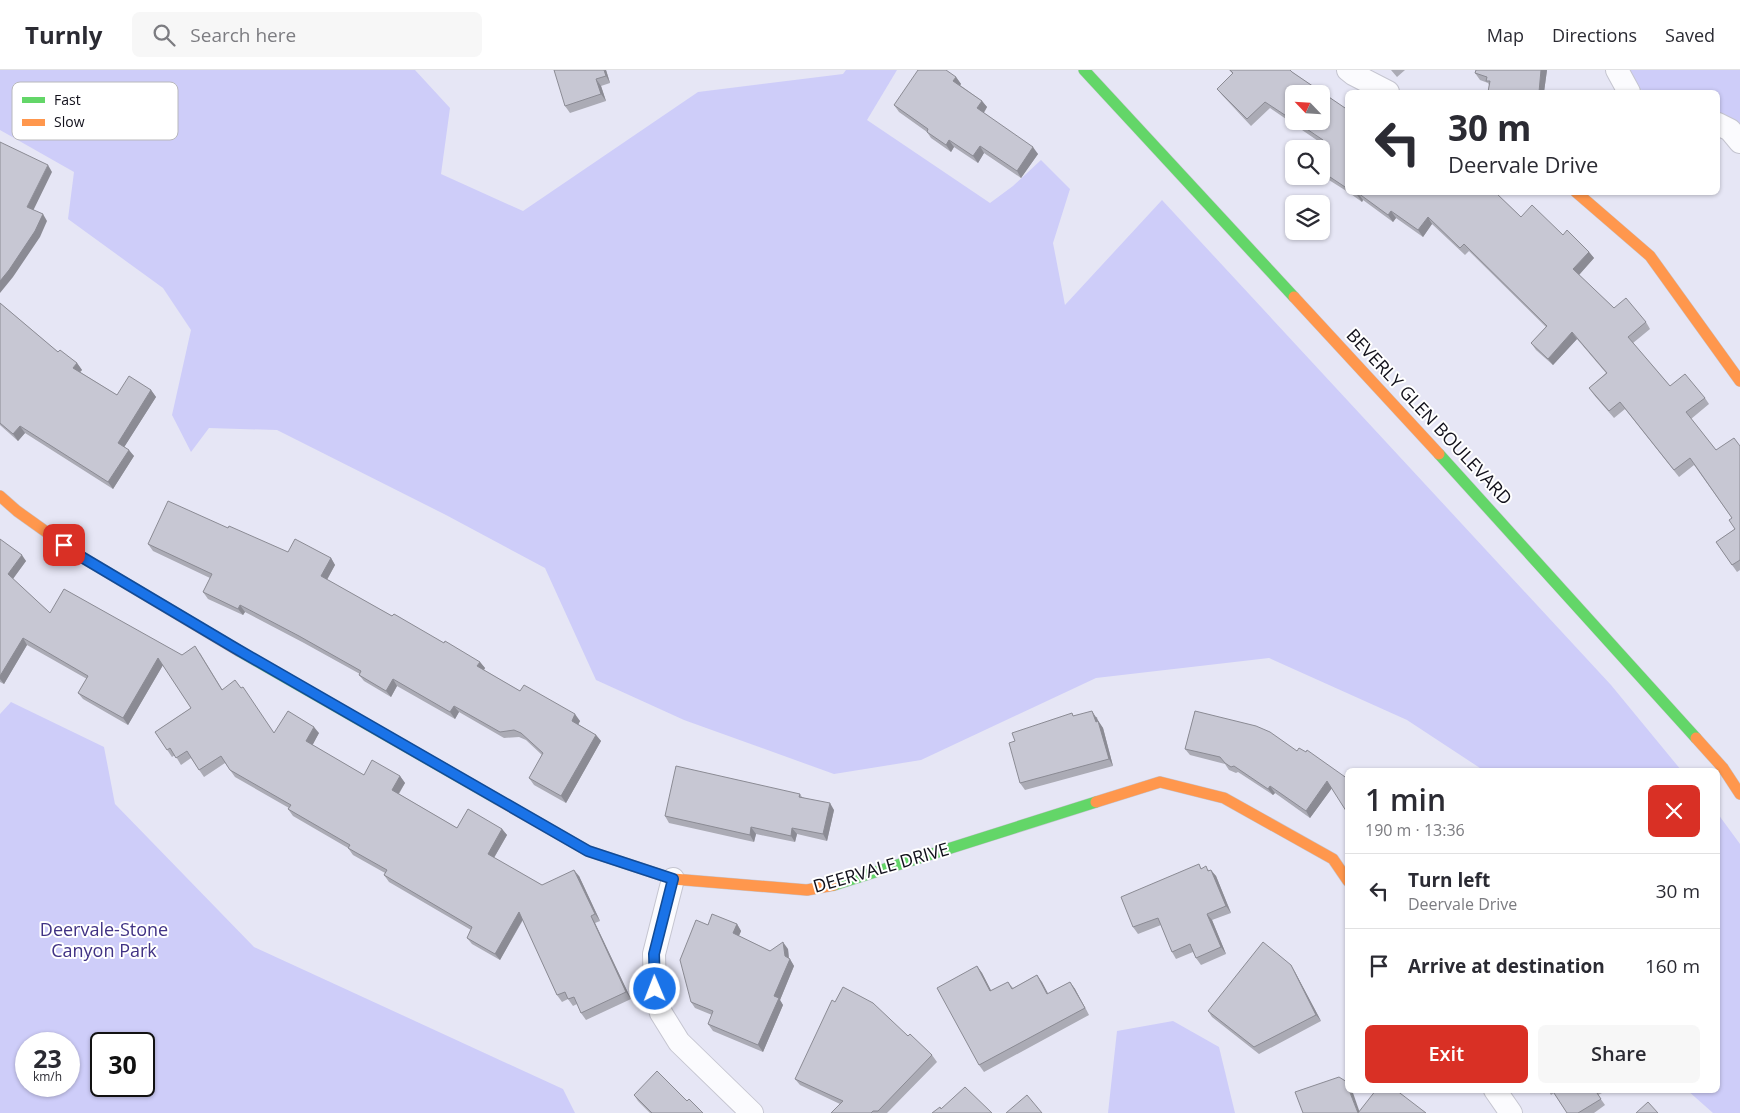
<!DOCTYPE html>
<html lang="en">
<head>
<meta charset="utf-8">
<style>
  :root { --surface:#fff; --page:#f7f7f7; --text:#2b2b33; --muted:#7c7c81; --line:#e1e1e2; --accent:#d93025 }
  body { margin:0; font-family:"Open Sans",sans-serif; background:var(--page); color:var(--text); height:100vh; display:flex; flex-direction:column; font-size:19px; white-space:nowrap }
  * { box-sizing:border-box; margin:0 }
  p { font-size:16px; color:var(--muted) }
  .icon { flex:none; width:28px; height:28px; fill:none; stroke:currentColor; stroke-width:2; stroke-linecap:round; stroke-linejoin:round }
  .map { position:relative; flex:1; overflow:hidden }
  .sheet { position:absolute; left:1345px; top:698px; width:375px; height:325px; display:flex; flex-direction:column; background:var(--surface); border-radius:8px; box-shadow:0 1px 4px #0004 }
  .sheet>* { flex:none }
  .top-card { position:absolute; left:1345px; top:20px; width:375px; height:105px; border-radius:8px; box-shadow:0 1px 4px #0004; background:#fff; color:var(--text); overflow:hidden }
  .needle { width:32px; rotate:295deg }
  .buttons { position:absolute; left:1285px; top:15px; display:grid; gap:10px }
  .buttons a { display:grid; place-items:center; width:45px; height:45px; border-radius:8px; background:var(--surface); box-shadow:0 1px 4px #0004; font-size:25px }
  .speed { position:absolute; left:15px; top:962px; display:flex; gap:10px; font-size:25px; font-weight:700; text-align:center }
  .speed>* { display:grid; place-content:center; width:65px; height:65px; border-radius:50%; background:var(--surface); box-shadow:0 1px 4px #0004; line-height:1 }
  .speed small { font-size:12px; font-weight:400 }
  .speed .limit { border:2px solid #111; border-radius:8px; background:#fff; color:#111 }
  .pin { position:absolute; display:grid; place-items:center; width:42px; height:42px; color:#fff; margin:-21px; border-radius:10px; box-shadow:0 2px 8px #0006 }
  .me { position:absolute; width:55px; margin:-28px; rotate:359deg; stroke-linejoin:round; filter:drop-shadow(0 0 4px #0008) }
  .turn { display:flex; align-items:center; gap:18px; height:105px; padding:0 20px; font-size:22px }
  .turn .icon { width:65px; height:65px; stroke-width:2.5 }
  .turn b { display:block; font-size:35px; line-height:42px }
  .round { display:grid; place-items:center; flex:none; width:52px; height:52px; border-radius:8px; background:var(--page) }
  .overview { display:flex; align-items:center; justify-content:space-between; height:85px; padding:0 20px }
  h1 { font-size:30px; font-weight:600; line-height:38px }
  .primary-button { display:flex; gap:10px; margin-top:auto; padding:10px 20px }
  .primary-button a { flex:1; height:58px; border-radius:8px; background:var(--accent); color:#fff; font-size:20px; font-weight:600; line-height:58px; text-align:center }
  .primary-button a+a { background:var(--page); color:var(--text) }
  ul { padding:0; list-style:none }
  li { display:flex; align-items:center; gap:15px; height:75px; padding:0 20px; border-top:1px solid var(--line) }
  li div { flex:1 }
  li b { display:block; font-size:19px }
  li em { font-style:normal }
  header { display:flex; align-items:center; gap:30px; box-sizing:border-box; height:70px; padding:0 25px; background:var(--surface); border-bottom:1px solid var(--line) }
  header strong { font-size:24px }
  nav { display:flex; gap:28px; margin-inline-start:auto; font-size:18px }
  .search { width:350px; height:45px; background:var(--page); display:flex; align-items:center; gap:12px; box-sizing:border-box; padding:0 18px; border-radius:8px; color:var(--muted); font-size:19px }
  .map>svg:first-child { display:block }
  .green { fill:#cecdf9; fill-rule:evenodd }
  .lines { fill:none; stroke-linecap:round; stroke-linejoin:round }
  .street-casing { stroke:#c5c5d0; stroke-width:24 }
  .fast-casing { stroke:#c5c5d0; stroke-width:12 }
  .slow-casing { stroke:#c5c5d0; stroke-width:12 }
  .street { stroke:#fbfbfe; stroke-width:22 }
  .fast { stroke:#63d668; stroke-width:11 }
  .slow { stroke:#ff974d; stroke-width:11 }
  .wall { fill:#ababb5; fill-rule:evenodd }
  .shaded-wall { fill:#8b8b94 }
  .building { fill:#c7c7d3; stroke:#8b8b94 }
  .route-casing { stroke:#114b97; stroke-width:12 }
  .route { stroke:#1a73e8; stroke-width:9 }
  .labels { text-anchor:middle; stroke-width:4; stroke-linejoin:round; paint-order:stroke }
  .street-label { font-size:18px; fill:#12111b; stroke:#fff }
  .park-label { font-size:18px; fill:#403284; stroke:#fff }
  .key { fill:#fff; stroke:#b8b8bb; stroke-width:1 }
  .key-label { font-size:14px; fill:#12111b }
</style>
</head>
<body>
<header>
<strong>Turnly</strong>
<div class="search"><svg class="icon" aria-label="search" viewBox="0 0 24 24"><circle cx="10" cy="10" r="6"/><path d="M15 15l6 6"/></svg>Search here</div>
<nav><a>Map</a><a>Directions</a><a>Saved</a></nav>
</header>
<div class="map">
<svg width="1740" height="1043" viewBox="0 0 1740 1043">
  <rect width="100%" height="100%" fill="#e6e6f5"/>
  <path class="green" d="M0 0H415L450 38 441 104 523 141 698 22 843 4 846 0H897L867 50 990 133 1013 116 1041 90 1070 119 1053 173 1065 235 1162 130 1611 615 1681 700H1483L1407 650 1269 588 1096 608 921 690 834 704 684 650 596 610 545 498 446 445 277 360 209 358 191 382 172 345 191 260 163 218 68 149 74 102 0 60Z
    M1627 0H1740V58L1718 45V22H1647L1637 18Z
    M11 632 104 677 115 734 254 877 563 1019 575 1043H0V644ZM26 974H69V1016H26ZM101 974H144V1016H101Z
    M1718 744 1740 774V1043H1713L1687 1020H1718Z
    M1173 951 1219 977 1235 1043H1108L1117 961Z"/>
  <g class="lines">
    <g class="street-casing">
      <path id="street" d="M1348 0 1353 4 1388 22
        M1617 0 1629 22
        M1718 54 1730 60 1740 72
        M673 809 654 884 655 919 661 943 679 972 752 1043
        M1495 1020 1511 1043"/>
    </g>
    <g class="fast-casing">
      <path id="fast" d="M1084 0 1294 227
        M1439 384 1696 668
        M239 581 497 729
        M834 815 1096 732"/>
    </g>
    <g class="slow-casing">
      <path id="slow" d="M1576 122 1650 186 1740 311
        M1294 227 1439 384
        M0 426 17 441 80 486 239 581
        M1696 668 1723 698 1740 724
        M497 729 588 781 673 809 807 820 834 815
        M1096 732 1160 712 1224 728 1333 789 1348 811"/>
    </g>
    <use href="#street" class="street"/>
    <use href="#fast" class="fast"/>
    <use href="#slow" class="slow"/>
  </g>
  <path class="wall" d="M606 0 610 13 601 16 606 31 570 43 565 36Z
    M1229 0H1290L1292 2 1348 40V122L1321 105V73L1270 38 1251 56 1222 25 1217 19 1233 4ZM1294 24 1321 51H1294Z
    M1391 0H1405L1397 7Z
    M1476 0H1547L1544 22H1488L1489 15 1488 13 1480 10 1475 3Z
    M956 7 961 14 960 15 982 31 987 37 984 43 1038 84 1021 108 984 83 978 93 954 77 951 82 931 68 927 62 899 42 894 35Z
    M1348 122H1495L1521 147 1563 165 1589 182 1594 188 1579 205 1614 238 1646 252 1650 259 1633 273 1670 316 1705 328 1709 334 1691 349 1716 380 1740 376V500L1737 502 1716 472 1735 459 1732 448 1694 395 1679 407 1625 339 1614 348 1594 325 1589 318 1606 303 1577 269 1553 295 1536 280 1531 273 1546 257 1469 181 1465 185 1432 154 1423 167 1396 148 1393 152 1363 130 1362 132Z
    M0 233 58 282 77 293 82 300 80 302 117 325 151 320 156 327 124 377 134 386 113 419 25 363 18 371 0 355Z
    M228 458 288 482 331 488 335 495 327 510 392 546 480 592 485 598 484 600 520 621 580 651 578 654 596 665 601 671 566 733 534 715 529 708 542 685 526 670 519 667 504 668 459 642 455 649 397 616 391 627 364 611 359 605 360 604 304 573 245 542 243 545 208 529 203 522 210 508 153 481 148 474Z
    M0 469 26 491 13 509 50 543 182 585 200 583 222 619 241 618 274 663H319L312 675 364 705 400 706 405 713 399 724 457 758 502 759 507 765 494 788 542 815 579 806 600 851 595 853 631 929 586 950 581 943 577 934 573 936 568 929 562 932 557 925 523 850 500 890 472 874 467 868 471 860 389 812 384 805 385 803 353 785 348 778 293 746 288 739 289 738 235 707 225 693 204 707 191 688 181 695 175 685 172 687 155 662 191 638 163 595 128 655 83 629 78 623 87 609 27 575 4 614 0 612Z
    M1195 641 1332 718 1310 748 1275 723 1273 725 1238 702 1236 703 1229 700 1225 694 1190 685 1185 679Z
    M1074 646 1097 647 1098 652 1103 658 1113 696 1025 720 1020 713Z
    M800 724 802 727 834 740 827 771 797 764 795 772 756 764 754 772 669 753 665 746Z
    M1202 798 1209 800 1216 806 1231 843 1212 850 1226 884 1201 895 1196 888 1193 882 1176 889 1172 882 1161 855 1138 864 1133 857Z
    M737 854 741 861 739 866 770 881 788 879 789 888 794 896 780 930 783 935 763 982 713 961 708 954 712 945 695 938 691 932 708 855Z
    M1291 895 1295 902 1321 951 1259 984 1212 947 1208 941Z
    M977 896 982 903 991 921 1008 912 1013 918 1037 905 1048 924 1070 912 1075 919 1089 945 984 1002 979 995Z
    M908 966 932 985 937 992 887 1043H831L840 1034 800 1015 795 1009Z
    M1548 1020H1603L1604 1022 1598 1025 1605 1035 1594 1043H1567L1554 1023 1551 1025Z
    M634 1025 687 1031 703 1043H650L638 1031Z"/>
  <path class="shaded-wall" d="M604 0H606L610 13 606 6Z
    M1541 0H1547L1544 22H1539Z
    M956 7 961 14 958 18 953 11Z
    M596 9 601 16 606 31 601 24Z
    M982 31 987 37 982 45 977 38Z
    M949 70 954 77 951 82 946 75Z
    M980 76 984 83 978 93 973 86Z
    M1033 77 1038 84 1021 108 1017 101Z
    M48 95 52 102 32 143 27 137Z
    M1358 123 1363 130 1362 132 1357 125Z
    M1391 141 1396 148 1393 152 1388 145Z
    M43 144 47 151 40 167 13 207 0 223V211Z
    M1428 147 1432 154 1423 167 1418 160Z
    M1589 182 1594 188 1578 206 1573 199Z
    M1572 262 1577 269 1553 295 1548 289Z
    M77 293 82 300 78 304 73 298Z
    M151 320 156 327 123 379 118 373Z
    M20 356 25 363 18 371 13 364Z
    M129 380 134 386 113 419 108 412Z
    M22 485 26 491 12 510 8 504Z
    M331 488 335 495 325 513 321 506Z
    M240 535 245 542 243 545 238 539Z
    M23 568 27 575 4 614 0 609V606Z
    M158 588 163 595 128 655 123 648Z
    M480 592 485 598 482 603 477 596Z
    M393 609 397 616 391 627 386 621Z
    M454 636 459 642 455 649 450 642Z
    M1092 641 1103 658 1113 696 1109 689Z
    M575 644 580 651 577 657 572 651Z
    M314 657 319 663 311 678 306 671Z
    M596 665 601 671 566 733 561 726Z
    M400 706 405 713 397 726 392 720Z
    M1327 711 1332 718 1310 748 1306 741Z
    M1270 716 1275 723 1273 725 1268 719Z
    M830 733 834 740 827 771 823 764Z
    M751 757 756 764 754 772 750 765Z
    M792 758 797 764 795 772 791 766Z
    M502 759 507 765 492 791 488 784Z
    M574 800 579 806 600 851 595 844Z
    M1211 800 1216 806 1231 843 1226 836Z
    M519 842 523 849 500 890 495 884Z
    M1207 844 1212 850 1226 884 1221 877Z
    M591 846 595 853 631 929 626 922Z
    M737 854 741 861 737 870 733 863Z
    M783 872 788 879 789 891 790 889 794 896 780 930 783 935 763 982 758 975 774 926 785 886Z
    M1291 895 1295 902 1321 951 1316 945Z
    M977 896 982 903 995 928 990 921Z
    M1037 905 1042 912 1052 931 1047 924Z
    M1070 912 1075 919 1089 945 1085 938Z
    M1349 1020H1352L1360 1043H1358Z"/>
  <path class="building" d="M554 0H604L606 6 596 9 601 24 565 36Z
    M918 0H946L956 7 953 11 982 31 977 38 1033 77 1017 101 980 76 973 86 949 70 946 75 927 62 928 59 894 35Z
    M1230 0H1290L1292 2 1348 40V119L1321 101V79H1317L1323 70 1295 51H1321V24H1294V51L1265 32 1247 49 1217 19 1233 3Z
    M1476 0H1541L1539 22H1488L1490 11H1486L1487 7 1475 3Z
    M0 72 48 95 27 137 43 144 35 161 9 200 0 211Z
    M1353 122H1495L1521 147 1532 135 1563 165 1567 160 1589 182 1573 199 1614 238 1626 228 1646 252 1628 267 1670 316 1685 304 1705 328 1686 342 1716 380 1734 368 1740 376V490L1732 495 1716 472 1735 459 1729 450 1732 448 1690 388 1674 400 1620 332 1609 341 1589 318 1607 303 1572 262 1548 289 1531 273 1547 256 1464 174 1460 178 1428 147 1418 160 1391 141 1388 145 1358 123 1357 125Z
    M0 233 58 282 60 280 77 293 73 298 117 325 129 306 151 320 118 373 129 380 108 412 20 356 13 364 0 353Z
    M168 431 228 458 229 456 288 482 295 469 331 488 321 506 392 546 394 544 444 573 445 571 480 592 477 596 520 621 524 615 575 644 572 651 596 665 561 726 529 708 543 683 521 663 514 660 500 662 454 636 450 642 393 609 386 621 359 605 361 601 299 566 240 535 238 539 203 522 212 504 148 474Z
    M0 469 22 485 8 504 50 543 64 519 182 585 195 576 222 620 235 610 241 618 243 617 274 663 288 641 314 657 306 671 364 705 372 690 400 706 392 720 457 758 468 739 502 759 488 784 542 815 574 800 595 844 591 846 626 922 581 943 574 927 568 929 565 922 557 925 519 842 495 884 467 868 472 857 384 805 387 800 348 778 350 775 288 739 291 735 230 700 221 686 199 700 187 681 176 688 170 678 167 680 155 662 191 638 158 588 123 648 78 623 88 606 23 568 0 606Z
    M1092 641 1096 652 1098 651 1109 689 1020 713 1009 673 1015 671 1012 663 1072 643 1073 646Z
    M1195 641 1256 656 1270 662 1297 681 1299 678 1306 682 1307 680 1348 709V744L1327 711 1306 741 1270 716 1268 719 1234 696 1231 697 1225 693 1220 687 1185 679Z
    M676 696 800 724 799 727 830 733 823 764 792 758 791 766 751 757 750 765 665 746Z
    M1199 794 1201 799 1206 796 1208 801 1211 800 1226 836 1207 844 1221 877 1196 888 1190 874 1172 882 1158 848 1133 857 1121 827Z
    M712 844 737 854 733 863 770 881 783 872 785 886 790 889 774 926 779 928 758 975 708 954 713 941 691 932 680 890 696 850 708 855Z
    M1263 872 1291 895 1316 945 1254 977 1208 941Z
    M977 896 990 921 1008 912 1012 919 1037 905 1047 924 1070 912 1085 938 979 995 937 918Z
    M843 917 873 933 908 966 910 964 932 985 878 1041H873L871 1043H831L843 1031 795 1009 832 930 835 932Z
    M657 1001 687 1031 689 1029 703 1043H652L634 1025Z
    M1339 1007 1347 1012 1348 1020H1349L1358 1043H1303L1295 1022Z
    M965 1017 992 1043H932L940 1037 941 1039Z
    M1376 1020H1396L1426 1043H1358Z
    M1552 1020H1595L1601 1029 1578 1043H1567Z
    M1027 1025 1042 1043H1006Z
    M1648 1032 1658 1043H1636Z"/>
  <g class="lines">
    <g class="route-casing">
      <path id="route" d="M64 475 80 486 235 578 588 781 673 809 654 884 655 919"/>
    </g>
    <use href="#route" class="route"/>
  </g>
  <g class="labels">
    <g class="street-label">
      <text transform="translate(1429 347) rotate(47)" y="6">BEVERLY GLEN BOULEVARD</text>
      <text transform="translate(881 798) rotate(-16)" y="6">DEERVALE DRIVE</text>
    </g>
    <g class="park-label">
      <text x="104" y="866">Deervale-Stone<tspan x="104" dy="21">Canyon Park</tspan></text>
    </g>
  </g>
  <rect x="12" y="12" width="166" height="58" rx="8" class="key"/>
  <rect x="22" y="27" width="23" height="6" fill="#63d668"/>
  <rect x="22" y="49" width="23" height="7" fill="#ff974d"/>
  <g class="key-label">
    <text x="54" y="35">Fast</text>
    <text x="54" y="57">Slow</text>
  </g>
</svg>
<div class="buttons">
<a><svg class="needle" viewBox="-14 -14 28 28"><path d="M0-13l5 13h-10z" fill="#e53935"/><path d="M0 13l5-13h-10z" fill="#7c7c81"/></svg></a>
<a><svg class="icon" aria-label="search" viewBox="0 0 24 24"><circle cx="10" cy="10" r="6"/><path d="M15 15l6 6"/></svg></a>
<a><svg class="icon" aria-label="layers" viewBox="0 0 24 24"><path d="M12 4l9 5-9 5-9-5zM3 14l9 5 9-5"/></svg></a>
</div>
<div class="speed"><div>23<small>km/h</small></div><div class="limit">30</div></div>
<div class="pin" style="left:64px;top:475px;background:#d93025"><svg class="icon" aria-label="arrive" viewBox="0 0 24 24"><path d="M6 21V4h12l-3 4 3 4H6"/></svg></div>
<svg class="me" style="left:655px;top:919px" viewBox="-20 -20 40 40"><circle r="17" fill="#1a73e8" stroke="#fff" stroke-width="3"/><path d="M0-11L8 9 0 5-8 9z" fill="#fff"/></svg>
<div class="top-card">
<div class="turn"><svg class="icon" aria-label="left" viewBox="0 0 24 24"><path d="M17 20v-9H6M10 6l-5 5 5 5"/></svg><div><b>30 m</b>Deervale Drive</div></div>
</div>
<section class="sheet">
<div class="overview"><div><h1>1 min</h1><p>190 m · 13:36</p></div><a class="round" style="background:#d93025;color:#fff"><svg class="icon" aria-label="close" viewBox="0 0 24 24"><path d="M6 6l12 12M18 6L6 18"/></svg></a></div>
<ul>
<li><svg class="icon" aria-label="left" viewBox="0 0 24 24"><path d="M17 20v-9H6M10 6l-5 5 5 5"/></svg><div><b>Turn left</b><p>Deervale Drive</p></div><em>30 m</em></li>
<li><svg class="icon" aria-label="arrive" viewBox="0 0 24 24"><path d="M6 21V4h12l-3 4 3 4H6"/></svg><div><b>Arrive at destination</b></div><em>160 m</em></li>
</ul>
<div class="primary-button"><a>Exit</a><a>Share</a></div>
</section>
</div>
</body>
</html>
